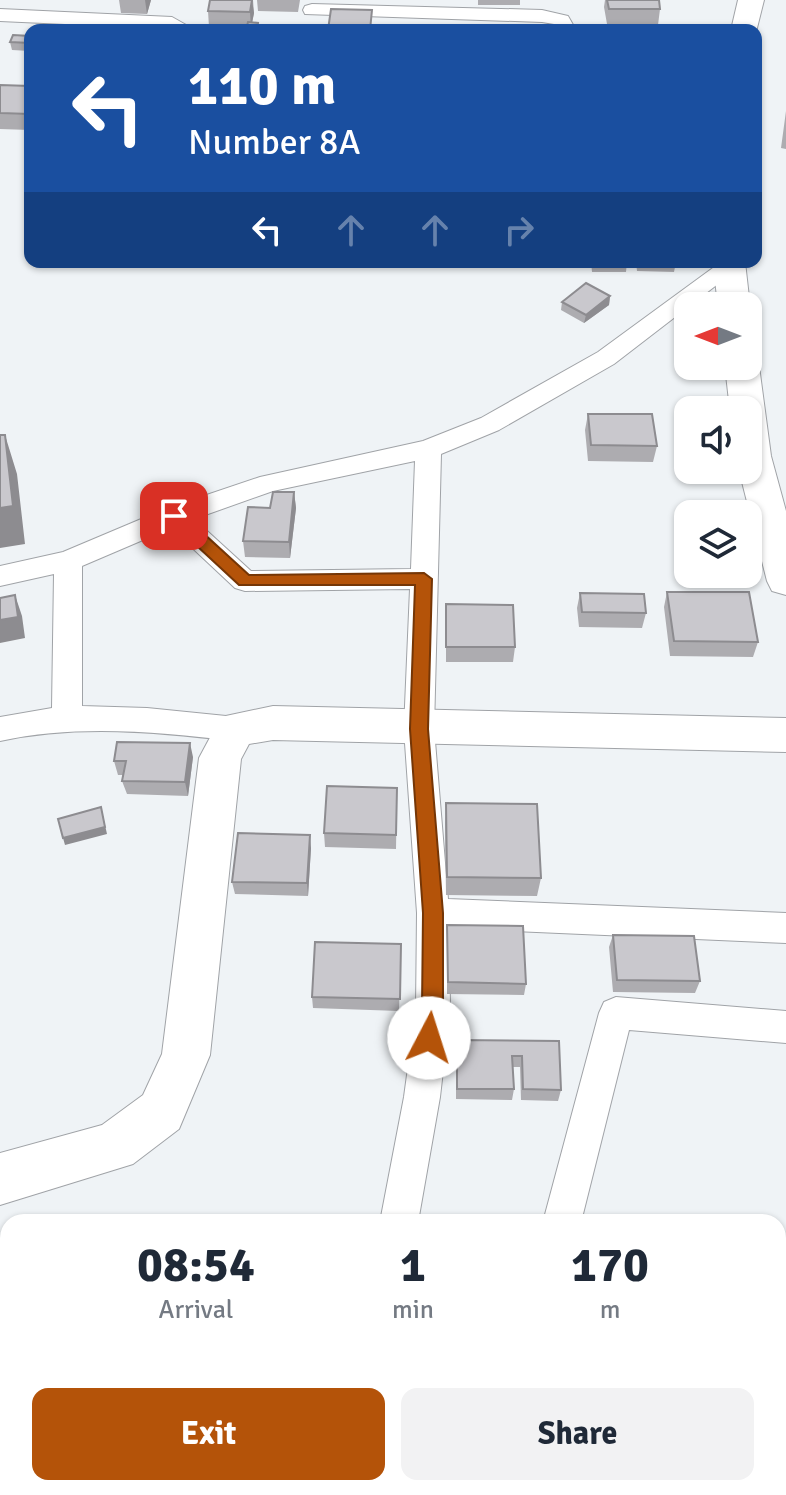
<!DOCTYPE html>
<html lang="en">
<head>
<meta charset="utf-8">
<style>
  :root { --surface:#fff; --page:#f2f2f3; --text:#1f2937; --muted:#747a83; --accent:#b45309 }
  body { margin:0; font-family:Signika,sans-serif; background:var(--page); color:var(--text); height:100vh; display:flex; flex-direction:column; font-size:30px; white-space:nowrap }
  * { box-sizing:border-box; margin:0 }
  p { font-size:26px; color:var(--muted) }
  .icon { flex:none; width:44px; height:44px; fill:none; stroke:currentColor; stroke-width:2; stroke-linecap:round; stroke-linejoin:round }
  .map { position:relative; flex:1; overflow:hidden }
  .sheet { position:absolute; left:0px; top:1214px; width:786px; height:282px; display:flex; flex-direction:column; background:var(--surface); border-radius:24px 24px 0 0; box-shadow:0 2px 6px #0004 }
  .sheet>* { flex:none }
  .top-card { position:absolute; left:24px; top:24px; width:738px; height:244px; border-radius:16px; box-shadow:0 2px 6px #0004; background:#1a4fa0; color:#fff; overflow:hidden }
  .needle { width:52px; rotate:270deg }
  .buttons { position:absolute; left:674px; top:292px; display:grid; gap:16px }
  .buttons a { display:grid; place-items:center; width:88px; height:88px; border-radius:16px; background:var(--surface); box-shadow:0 2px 6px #0004; font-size:40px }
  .pin { position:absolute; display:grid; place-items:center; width:68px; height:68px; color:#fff; margin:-34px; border-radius:16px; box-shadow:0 4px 12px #0006 }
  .me { position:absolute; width:88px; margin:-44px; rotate:5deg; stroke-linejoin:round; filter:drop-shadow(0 0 6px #0008) }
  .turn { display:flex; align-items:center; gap:28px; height:168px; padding:0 32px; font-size:36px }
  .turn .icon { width:104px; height:104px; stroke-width:2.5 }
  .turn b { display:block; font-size:56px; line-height:68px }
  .lanes { display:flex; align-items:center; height:76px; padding:0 32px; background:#0003; justify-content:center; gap:40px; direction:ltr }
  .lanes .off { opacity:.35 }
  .eta { display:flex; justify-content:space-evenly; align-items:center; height:136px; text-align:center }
  .eta b { font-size:48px; font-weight:700; line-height:56px }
  .action { display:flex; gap:16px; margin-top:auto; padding:16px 32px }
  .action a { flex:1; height:92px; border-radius:16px; background:var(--accent); color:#fff; font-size:32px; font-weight:700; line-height:92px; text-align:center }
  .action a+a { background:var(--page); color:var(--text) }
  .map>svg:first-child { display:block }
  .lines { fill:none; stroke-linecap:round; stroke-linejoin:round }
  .street-casing { stroke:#a0a3a7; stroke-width:2 }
  .secondary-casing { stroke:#a0a3a7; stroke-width:2 }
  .street { fill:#fff; fill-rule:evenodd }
  .secondary { fill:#fff; fill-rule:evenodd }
  .wall { fill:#adacb0 }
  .shaded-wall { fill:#8d8c90 }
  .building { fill:#c9c8cd; stroke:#8d8c90; stroke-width:2 }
  .route { fill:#b45309; stroke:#753606; stroke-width:2 }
</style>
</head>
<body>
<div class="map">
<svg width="786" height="1495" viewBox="0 0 786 1495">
  <rect width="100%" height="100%" fill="#eff3f6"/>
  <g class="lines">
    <g class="street-casing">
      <path id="street" d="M312 4 542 10 568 16 576 30H558L554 24 542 22 305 14 303 10 305 6Z
        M0 9 172 17 195 30 0 21Z
        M721 262H737L740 267 614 364 499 430 441 454 434 729 448 899 786 913V943L449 928 450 1009 440 1097 418 1222H380L404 1097 416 1009 417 913 404 729 410 589 245 591 235 588 171 528 82 566V706L147 708 236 717 247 720 251 729 247 738 236 741C156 732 79 724 0 741V717L52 708 54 574 0 586V566L63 552 165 509 260 477 423 441 481 418 598 352ZM415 461 411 569 251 571 194 519 273 491Z
        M616 997 786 1011V1043L629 1030 581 1222H543L599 1013 604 1002Z
        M349 1488H391L390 1495H348Z
        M473 1488H515L513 1495H471Z"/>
    </g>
    <g class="secondary-casing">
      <path id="secondary" d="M738 0H764L756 32 731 30Z
        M713 262H745L750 306 748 309V306H718Z
        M748 357 754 358 759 366 771 456 786 511V595L772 591 767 581 739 470H748V410H730L725 366H748Z
        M273 706 786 718V752L273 740 249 744 241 759 210 1055 179 1129 133 1164 0 1205V1153L102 1125 143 1095 162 1054 199 758 221 717Z"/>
    </g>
    <use href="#street" class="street"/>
    <use href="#secondary" class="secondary"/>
  </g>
  <path class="wall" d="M119 0H151L147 14 121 13Z
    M210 0H253L254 13 252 23H258L259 30H246L247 28 209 27 208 11Z
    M257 0H300L298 12 258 11Z
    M478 0H520V5H478Z
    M605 0H659L660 9 658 25 607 24 604 7Z
    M30 36V51L12 50 10 42Z
    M0 85 30 86V130L0 129Z
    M786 111V149L781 148Z
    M462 262H502V266L462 265Z
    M591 262H627L626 272H592Z
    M636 262H676L674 272 637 271Z
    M610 296 609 305 584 323 561 310 562 302Z
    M588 414 657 446 653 462 588 461 585 430Z
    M294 492 296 508 290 558 245 557 243 541 270 508Z
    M667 592 758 642 753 657 670 656 664 607Z
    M580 593 646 613 642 628 579 627 577 608Z
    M446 604 515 647 513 662H446Z
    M193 757 188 796 127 794 122 781 123 775H118L114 761Z
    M397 788 396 849 325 847 324 833Z
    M446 803 541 878 537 896 446 895 445 823Z
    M311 848 308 896 235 894 232 882Z
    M447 925 526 984 524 995 447 994Z
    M613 935 700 981 695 993 613 992 609 947Z
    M401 944 399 1011 313 1008 312 997Z
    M457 1040 559 1041 561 1090 558 1101 521 1100 520 1067H513L514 1089 512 1100 456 1099V1051Z"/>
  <path class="shaded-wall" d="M145 0H151L147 14Z
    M252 0 254 13 251 28 250 12Z
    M610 296 609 305 584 323 586 315Z
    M5 435 17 474 25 544 0 548V508Z
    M294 492 296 508 290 558 289 542Z
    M15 595 22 616 25 638 0 643V620Z
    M190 743 193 757 188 796 185 782Z
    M101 807 107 834 65 845 63 838Z
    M310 835 311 848 308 896 307 883Z"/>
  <path class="building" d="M210 0H252L250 12 208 11Z
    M607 0H659L660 9H609Z
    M331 9 372 10 370 30H328Z
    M248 22 258 23 257 30H246Z
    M13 35 30 36V43L10 42Z
    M0 85 30 86V114L0 113Z
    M586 283 610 296 586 315 562 302Z
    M588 414H652L657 446 591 445Z
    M0 435H5L13 506 0 508Z
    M273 492H294L289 542 243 541 248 507 270 508Z
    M667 592H749L758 642 674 641Z
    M580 593 644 594 646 613 582 612Z
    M15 595 18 617 0 620V598Z
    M446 604 513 605 515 647H446Z
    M117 742 190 743 185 782 122 781 126 761H114Z
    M327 786 397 788 396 835 324 833Z
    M446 803 537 804 541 878 447 877Z
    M101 807 105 827 63 838 58 819Z
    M238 833 310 835 307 883 232 882Z
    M447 925 523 926 526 984 448 982Z
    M613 935 694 936 700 981 617 980Z
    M315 942 401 944 400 999 312 997Z
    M457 1040 559 1041 561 1090 523 1089 522 1056H512L514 1089H457Z"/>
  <path class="route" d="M174 510 180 512 249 575 424 573 432 579 428 729 443 913V1009L437 1045 429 1048 422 1045 419 1038 422 1009 423 913 410 729 415 585H239L169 520 166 516Z"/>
</svg>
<div class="buttons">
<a><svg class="needle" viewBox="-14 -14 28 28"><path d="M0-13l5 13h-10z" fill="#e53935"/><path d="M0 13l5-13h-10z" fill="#747a83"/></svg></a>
<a><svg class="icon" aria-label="sound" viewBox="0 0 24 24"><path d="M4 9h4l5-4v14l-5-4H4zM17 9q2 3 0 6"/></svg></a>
<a><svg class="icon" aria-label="layers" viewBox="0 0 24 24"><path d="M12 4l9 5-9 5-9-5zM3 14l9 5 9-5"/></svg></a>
</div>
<div class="pin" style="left:174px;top:516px;background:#d93025"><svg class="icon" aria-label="arrive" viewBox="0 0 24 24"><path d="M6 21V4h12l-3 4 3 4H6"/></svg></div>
<svg class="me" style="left:429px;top:1038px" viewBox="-20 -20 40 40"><circle r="19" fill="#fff"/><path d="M0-13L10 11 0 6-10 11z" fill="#b45309"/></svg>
<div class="top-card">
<div class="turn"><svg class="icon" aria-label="left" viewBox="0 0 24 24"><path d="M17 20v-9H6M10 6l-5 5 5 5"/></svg><div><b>110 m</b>Number 8A</div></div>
<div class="lanes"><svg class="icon" aria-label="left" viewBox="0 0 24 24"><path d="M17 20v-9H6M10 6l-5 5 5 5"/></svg><svg class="icon off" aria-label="ahead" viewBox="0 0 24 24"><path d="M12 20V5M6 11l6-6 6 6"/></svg><svg class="icon off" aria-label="ahead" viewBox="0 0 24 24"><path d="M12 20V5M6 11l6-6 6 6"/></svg><svg class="icon off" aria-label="right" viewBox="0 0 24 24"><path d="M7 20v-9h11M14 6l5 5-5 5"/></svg></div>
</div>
<section class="sheet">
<div class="eta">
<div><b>08:54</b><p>Arrival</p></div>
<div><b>1</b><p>min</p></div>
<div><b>170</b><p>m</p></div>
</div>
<div class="action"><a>Exit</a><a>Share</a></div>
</section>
</div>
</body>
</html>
